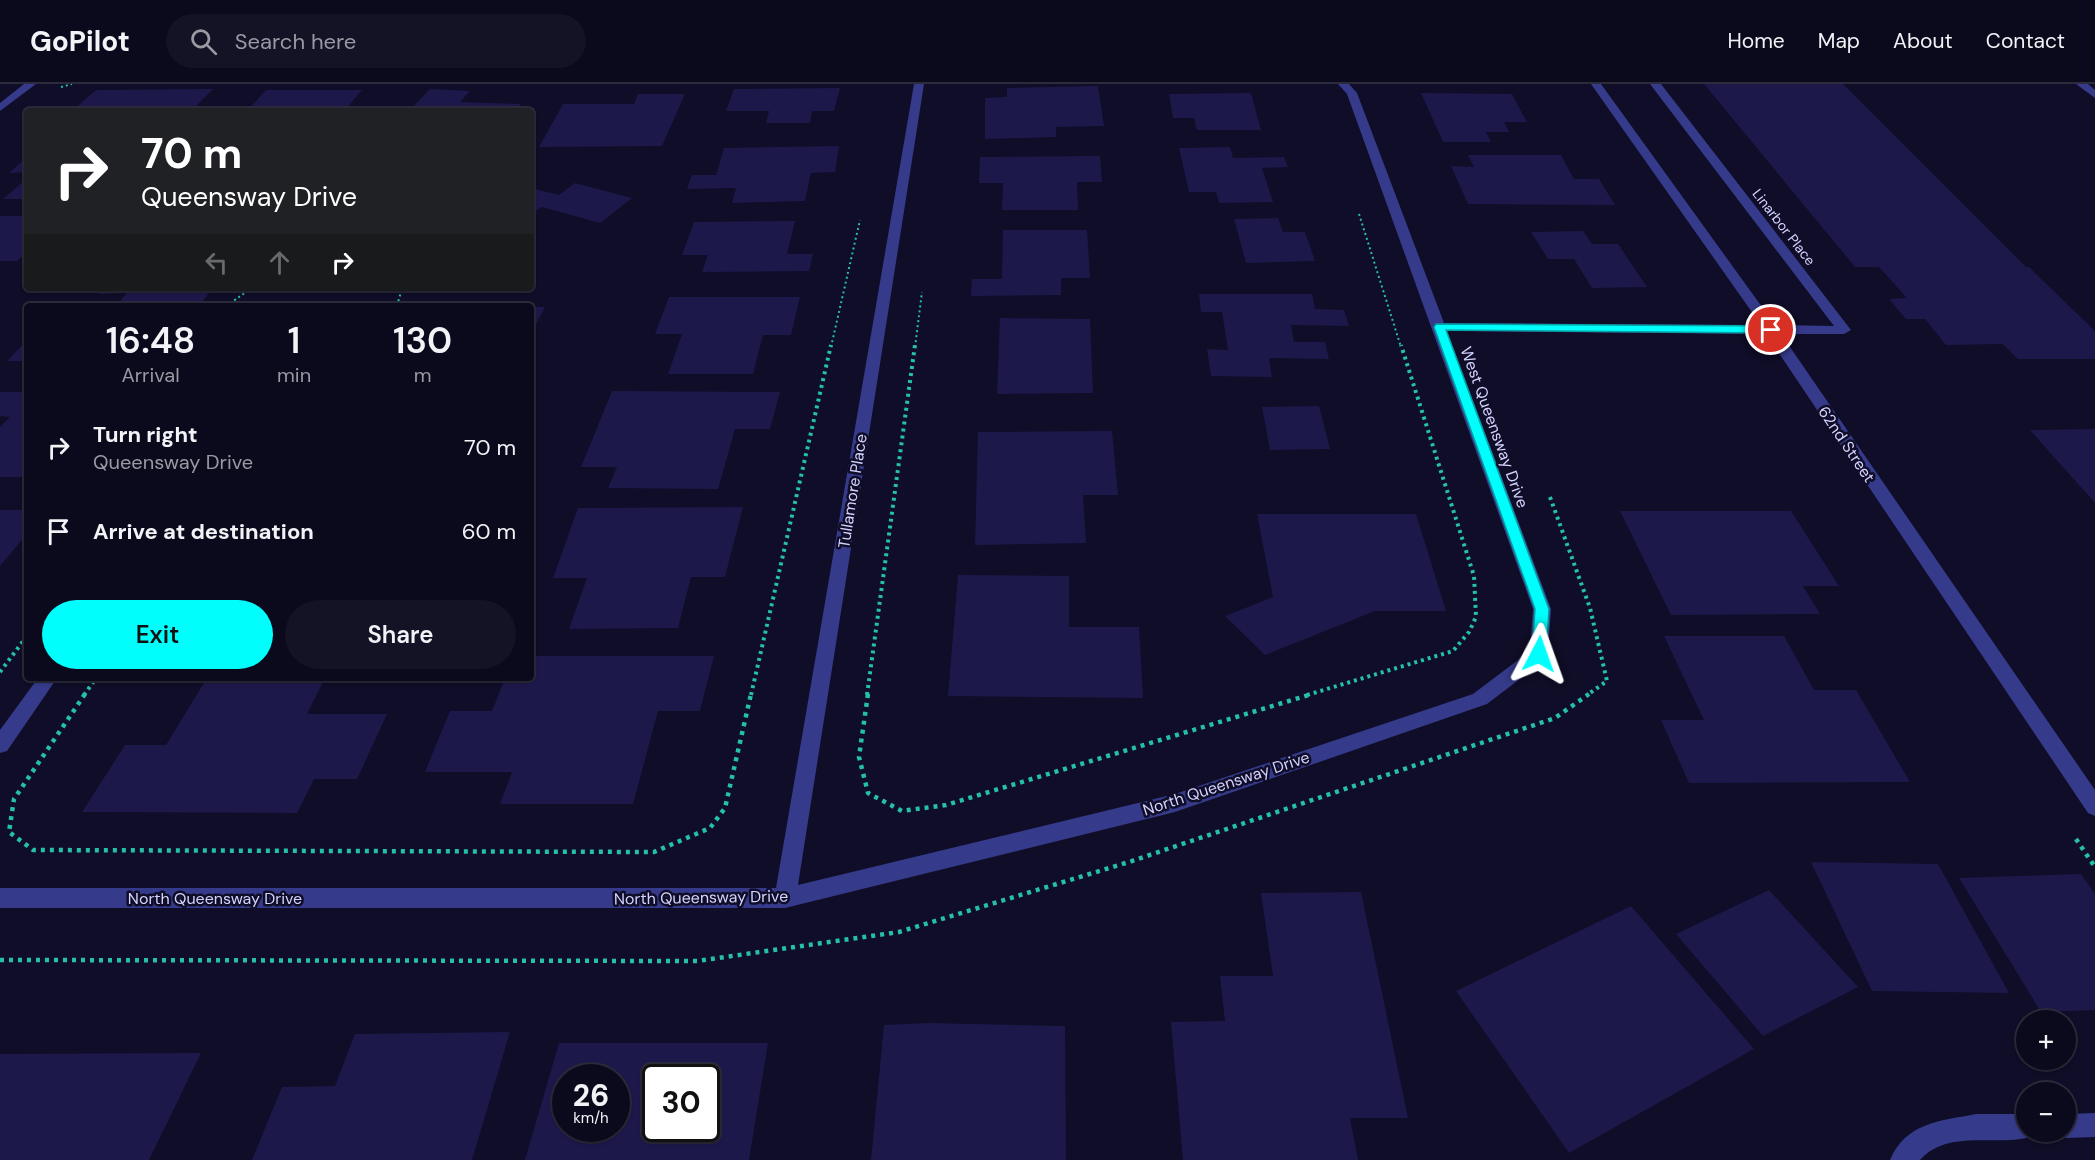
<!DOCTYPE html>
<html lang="en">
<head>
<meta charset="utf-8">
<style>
  :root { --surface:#0b0a1d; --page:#141326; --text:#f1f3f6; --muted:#9a9aa4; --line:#2b2b3b; --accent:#00fefd }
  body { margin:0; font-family:"DM Sans",sans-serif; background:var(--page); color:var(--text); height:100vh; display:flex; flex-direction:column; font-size:22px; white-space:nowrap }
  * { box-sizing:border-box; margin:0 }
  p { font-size:20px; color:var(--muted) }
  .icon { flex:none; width:33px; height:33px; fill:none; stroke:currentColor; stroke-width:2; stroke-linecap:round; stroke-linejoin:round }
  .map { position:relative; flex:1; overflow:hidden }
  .panel { position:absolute; left:24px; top:219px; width:510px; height:378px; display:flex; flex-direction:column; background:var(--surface); border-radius:6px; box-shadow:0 2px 4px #0004,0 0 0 2px var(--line) }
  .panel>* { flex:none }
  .top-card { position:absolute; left:24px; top:24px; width:510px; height:183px; border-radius:6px; box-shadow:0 2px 4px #0004,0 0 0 2px var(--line); background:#202124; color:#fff; overflow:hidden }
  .buttons { position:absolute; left:2016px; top:926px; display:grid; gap:12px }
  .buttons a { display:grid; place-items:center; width:60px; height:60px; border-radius:50%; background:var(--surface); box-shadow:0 2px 4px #0004,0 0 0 2px var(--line); font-size:30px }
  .speed { position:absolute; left:552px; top:980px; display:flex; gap:12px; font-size:30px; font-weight:700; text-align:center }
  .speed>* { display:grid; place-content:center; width:78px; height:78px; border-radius:50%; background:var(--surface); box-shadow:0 2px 4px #0004,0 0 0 2px var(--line); line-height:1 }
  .speed small { font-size:15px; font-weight:400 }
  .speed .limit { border:3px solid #111; border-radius:9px; background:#fff; color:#111 }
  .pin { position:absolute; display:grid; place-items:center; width:51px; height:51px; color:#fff; margin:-26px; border:3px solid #fff; border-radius:50%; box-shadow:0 2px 6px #0007 }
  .me { position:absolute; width:66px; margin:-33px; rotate:4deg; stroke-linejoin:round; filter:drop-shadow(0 0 4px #0008) }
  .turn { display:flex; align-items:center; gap:21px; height:126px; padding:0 18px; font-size:27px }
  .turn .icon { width:78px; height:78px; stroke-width:2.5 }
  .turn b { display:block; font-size:42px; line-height:51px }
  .lanes { display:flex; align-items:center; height:57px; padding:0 18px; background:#0003; justify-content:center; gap:30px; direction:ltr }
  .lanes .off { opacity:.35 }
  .eta { display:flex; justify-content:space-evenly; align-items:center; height:102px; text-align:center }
  .eta b { font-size:36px; font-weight:600; line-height:42px }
  .primary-button { display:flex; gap:12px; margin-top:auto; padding:12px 18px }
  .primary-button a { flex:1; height:69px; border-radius:36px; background:var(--accent); color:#111; font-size:24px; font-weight:600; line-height:69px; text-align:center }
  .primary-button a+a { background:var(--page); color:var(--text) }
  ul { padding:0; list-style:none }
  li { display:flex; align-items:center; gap:18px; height:84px; padding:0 18px }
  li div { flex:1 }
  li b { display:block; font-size:22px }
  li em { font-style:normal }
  header { display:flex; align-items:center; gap:36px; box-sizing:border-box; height:84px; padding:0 30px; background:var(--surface); border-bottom:2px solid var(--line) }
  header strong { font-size:28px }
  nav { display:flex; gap:33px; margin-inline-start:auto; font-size:21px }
  .search { width:420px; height:54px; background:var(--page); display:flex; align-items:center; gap:15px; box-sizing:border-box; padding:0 21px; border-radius:33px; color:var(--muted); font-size:22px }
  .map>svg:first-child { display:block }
  .building { fill:#1d184a; fill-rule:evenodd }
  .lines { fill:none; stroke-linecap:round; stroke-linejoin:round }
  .path-far2 { stroke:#25c1a7; stroke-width:2; stroke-dasharray:2 3; stroke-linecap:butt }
  .path-far1 { stroke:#25c1a7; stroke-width:4; stroke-dasharray:3 4; stroke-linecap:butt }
  .path { stroke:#25c1a7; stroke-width:4.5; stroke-dasharray:4 5; stroke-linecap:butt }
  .lane { fill:#353b8a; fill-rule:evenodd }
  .street { fill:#353b8a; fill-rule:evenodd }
  .route { fill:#00fefd; stroke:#00a5a4; stroke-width:1.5 }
  .labels { text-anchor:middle; stroke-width:5; stroke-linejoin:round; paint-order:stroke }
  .far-street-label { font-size:14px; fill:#d4d3ff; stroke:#0f0d27 }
  .street-label { font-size:16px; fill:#d4d3ff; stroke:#0f0d27 }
</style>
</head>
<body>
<header>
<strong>GoPilot</strong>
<div class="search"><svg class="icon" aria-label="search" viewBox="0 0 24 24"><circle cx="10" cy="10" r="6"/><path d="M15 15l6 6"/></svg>Search here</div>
<nav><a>Home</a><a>Map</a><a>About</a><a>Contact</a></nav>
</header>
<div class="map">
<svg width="2095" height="1076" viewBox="0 0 2095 1076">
  <rect width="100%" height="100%" fill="#0f0d27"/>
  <path class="building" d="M1704 0H1843L2026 183H2029L2095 247V275H2018L2003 260 1946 261 1925 235H1906L1889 215 1906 214 1905 212 1879 183H1855Z
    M1098 2 1104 42 1056 43V53L985 55V14L1007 13V4Z
    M840 4 834 27H812L810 39H766L769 27H726L734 5Z
    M213 5 191 27H72L96 6Z
    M430 5 470 7 460 18 521 20 515 27H409Z
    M266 6H362L344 27H247Z
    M1251 9 1261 46H1197L1194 34H1173L1169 10Z
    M1421 9 1512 10 1527 38H1504L1509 48H1486L1491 58H1443Z
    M638 10H685L662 62 539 63 563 20H634Z
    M839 62 835 88 811 89 805 117 732 119 736 104 687 105 692 91H716L724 64Z
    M1230 63 1233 74 1284 73 1288 83 1262 84 1273 118 1219 119 1216 108H1189L1179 64Z
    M1468 71H1561L1574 95H1599L1615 121 1468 120 1451 82 1474 83Z
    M1100 72 1102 98H1077L1078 126H1002L1003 99H979L980 73Z
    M27 73V88L9 89Z
    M27 94V115H3Z
    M575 99 632 114 600 139 542 123 531 130V104L559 111Z
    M0 132H27V168L17 177H0Z
    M1278 134 1283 148H1305L1315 177 1246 179 1234 135Z
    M795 137 787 170H813L809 187 702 188 708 171H682L694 138Z
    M1003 146H1087L1090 194H1061V211L971 212 972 195H1002Z
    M1583 147 1592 160H1618L1647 203 1592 204 1574 175H1548L1531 148Z
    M104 204H159L154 209H209L199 222H116L127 209 99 210Z
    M1199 210H1312L1315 225 1344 226 1349 242 1291 241 1294 258H1325L1329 275 1269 274 1272 293 1211 292 1207 265 1228 266 1222 228H1201Z
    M669 213H800L791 251H763L753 290H668L682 250H655Z
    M531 223H545L531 250Z
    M1000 234 1090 235 1093 309 997 310Z
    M27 256V277H7Z
    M612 307 780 308 770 345H735L718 405 608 404 617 383H581Z
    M0 308H27V393H0V343L10 333 0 332Z
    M1319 322 1330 365 1270 366 1262 323Z
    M2095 345V419L2030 346Z
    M1112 347 1118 411H1083L1086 459 975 461 978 348Z
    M743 423 725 493H691L678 544 569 545 587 494H553L578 424Z
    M0 426H27V450L0 482Z
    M1620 427H1791L1839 502H1803L1820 530 1671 531Z
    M1257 430H1416L1446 527H1375L1265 571 1225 532 1273 513Z
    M958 491 1069 492V543H1139L1143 614 948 612Z
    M1664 552H1784L1814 606H1856L1910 698 1689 699 1661 636H1704Z
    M531 572H714L700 627H658L633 720H500L512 688H425L450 627H492L505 594H531Z
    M207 594H325L307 630H387L357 695H314L297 729 82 728 125 661H166Z
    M1811 778 1938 780 2009 909 1872 907Z
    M2081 790 2095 810V926L2041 928 1959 794Z
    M1769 806 1858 903 1763 952 1676 850Z
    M1361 808 1408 1034H1350L1358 1076H1183L1171 938 1225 937 1220 892H1273L1261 809Z
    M1631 822 1754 965 1569 1069 1456 907Z
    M928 939 1065 942 1066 1076H871L884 941Z
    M510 948 472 1076H252L282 1003 335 1002 355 950Z
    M559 959H768L749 1076H525ZM566 993H616V1044H566ZM656 993H706V1044H656Z
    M201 969 149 1076H0V970Z"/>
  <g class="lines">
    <path class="path-far2" d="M61 3 72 0
      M1359 130 1401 263
      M226 222 252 204
      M397 222 402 204
      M831 263 860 136
      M915 263 922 208"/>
    <path class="path-far1" d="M1550 413 1590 524 1607 597 1587 611
      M0 588 27 552
      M84 611 96 594
      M751 611 831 261
      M867 611 915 261
      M1307 611 1453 567 1469 548 1476 533 1474 492 1401 261"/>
    <path class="path" d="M85 610 14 715 9 748 33 766 654 768 710 744 725 724 751 610
      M868 610 859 673 868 709 902 727 946 721 1312 610
      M2076 755 2095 783
      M0 876 697 877 899 848 1129 778 1555 634 1589 610"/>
    <path class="lane" d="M2095 1029V1053L2066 1054 2057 1051 2056 1047H2066V1030Z
      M1976 1030H2026V1047H2036L2035 1051C2000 1065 1950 1043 1920 1076H1890C1906 1038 1941 1037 1976 1030Z"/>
    <path class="street" d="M24 0H36L0 27V19Z
      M914 0H924L798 801 1175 710 1473 610 1530 567 1533 525 1347 10 1338 0H1349L1357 9 1444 239 1761 241 1591 0H1601L1775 241 1834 242 1650 0H1661L1851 246 1844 250H1781L2095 706V732L2088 729 1766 250 1447 247 1551 525 1548 570 1546 575 1487 620 1175 728 785 824H0V804H776Z
      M2076 0H2088L2095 6V14Z
      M38 594H57L7 667 0 669V646Z"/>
  </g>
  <path class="route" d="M1436 240 1771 242 1776 246 1771 249 1446 246 1549 525 1546 570 1539 575 1532 570 1535 525 1434 243Z"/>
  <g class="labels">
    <g class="far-street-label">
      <text transform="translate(1784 143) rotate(52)" y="5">Linarbor Place</text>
    </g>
    <g class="street-label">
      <text transform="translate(1495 343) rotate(70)" y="6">West Queensway Drive</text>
      <text transform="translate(1847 360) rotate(56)" y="6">62nd Street</text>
      <text transform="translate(852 407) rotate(-81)" y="6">Tullamore Place</text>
      <text transform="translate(1226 699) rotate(-18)" y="6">North Queensway Drive</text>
      <text transform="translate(701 813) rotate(-1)" y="6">North Queensway Drive</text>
      <text x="215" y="820">North Queensway Drive</text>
    </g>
  </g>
</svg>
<div class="buttons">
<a>+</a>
<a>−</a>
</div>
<div class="speed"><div>26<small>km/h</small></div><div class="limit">30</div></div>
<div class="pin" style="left:1771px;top:246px;background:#d93025"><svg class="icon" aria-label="arrive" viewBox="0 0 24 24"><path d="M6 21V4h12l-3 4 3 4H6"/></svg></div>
<svg class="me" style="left:1539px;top:570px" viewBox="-20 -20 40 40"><path d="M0-17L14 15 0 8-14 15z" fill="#00fefd" stroke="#fff" stroke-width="4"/></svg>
<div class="top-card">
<div class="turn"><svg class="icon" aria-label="right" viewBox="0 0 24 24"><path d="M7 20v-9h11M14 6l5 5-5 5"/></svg><div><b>70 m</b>Queensway Drive</div></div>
<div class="lanes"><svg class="icon off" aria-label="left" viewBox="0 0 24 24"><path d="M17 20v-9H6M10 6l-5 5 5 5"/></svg><svg class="icon off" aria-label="ahead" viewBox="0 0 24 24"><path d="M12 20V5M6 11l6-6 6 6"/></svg><svg class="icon" aria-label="right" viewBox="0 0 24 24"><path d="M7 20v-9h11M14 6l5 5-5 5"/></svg></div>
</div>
<section class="panel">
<div class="eta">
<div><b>16:48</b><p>Arrival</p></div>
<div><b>1</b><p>min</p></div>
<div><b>130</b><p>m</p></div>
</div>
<ul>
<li><svg class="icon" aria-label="right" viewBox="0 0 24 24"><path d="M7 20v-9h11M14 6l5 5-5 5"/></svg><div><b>Turn right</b><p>Queensway Drive</p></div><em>70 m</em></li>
<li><svg class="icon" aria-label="arrive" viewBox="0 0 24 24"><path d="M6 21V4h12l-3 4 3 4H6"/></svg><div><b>Arrive at destination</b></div><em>60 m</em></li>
</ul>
<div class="primary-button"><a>Exit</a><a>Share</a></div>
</section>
</div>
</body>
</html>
